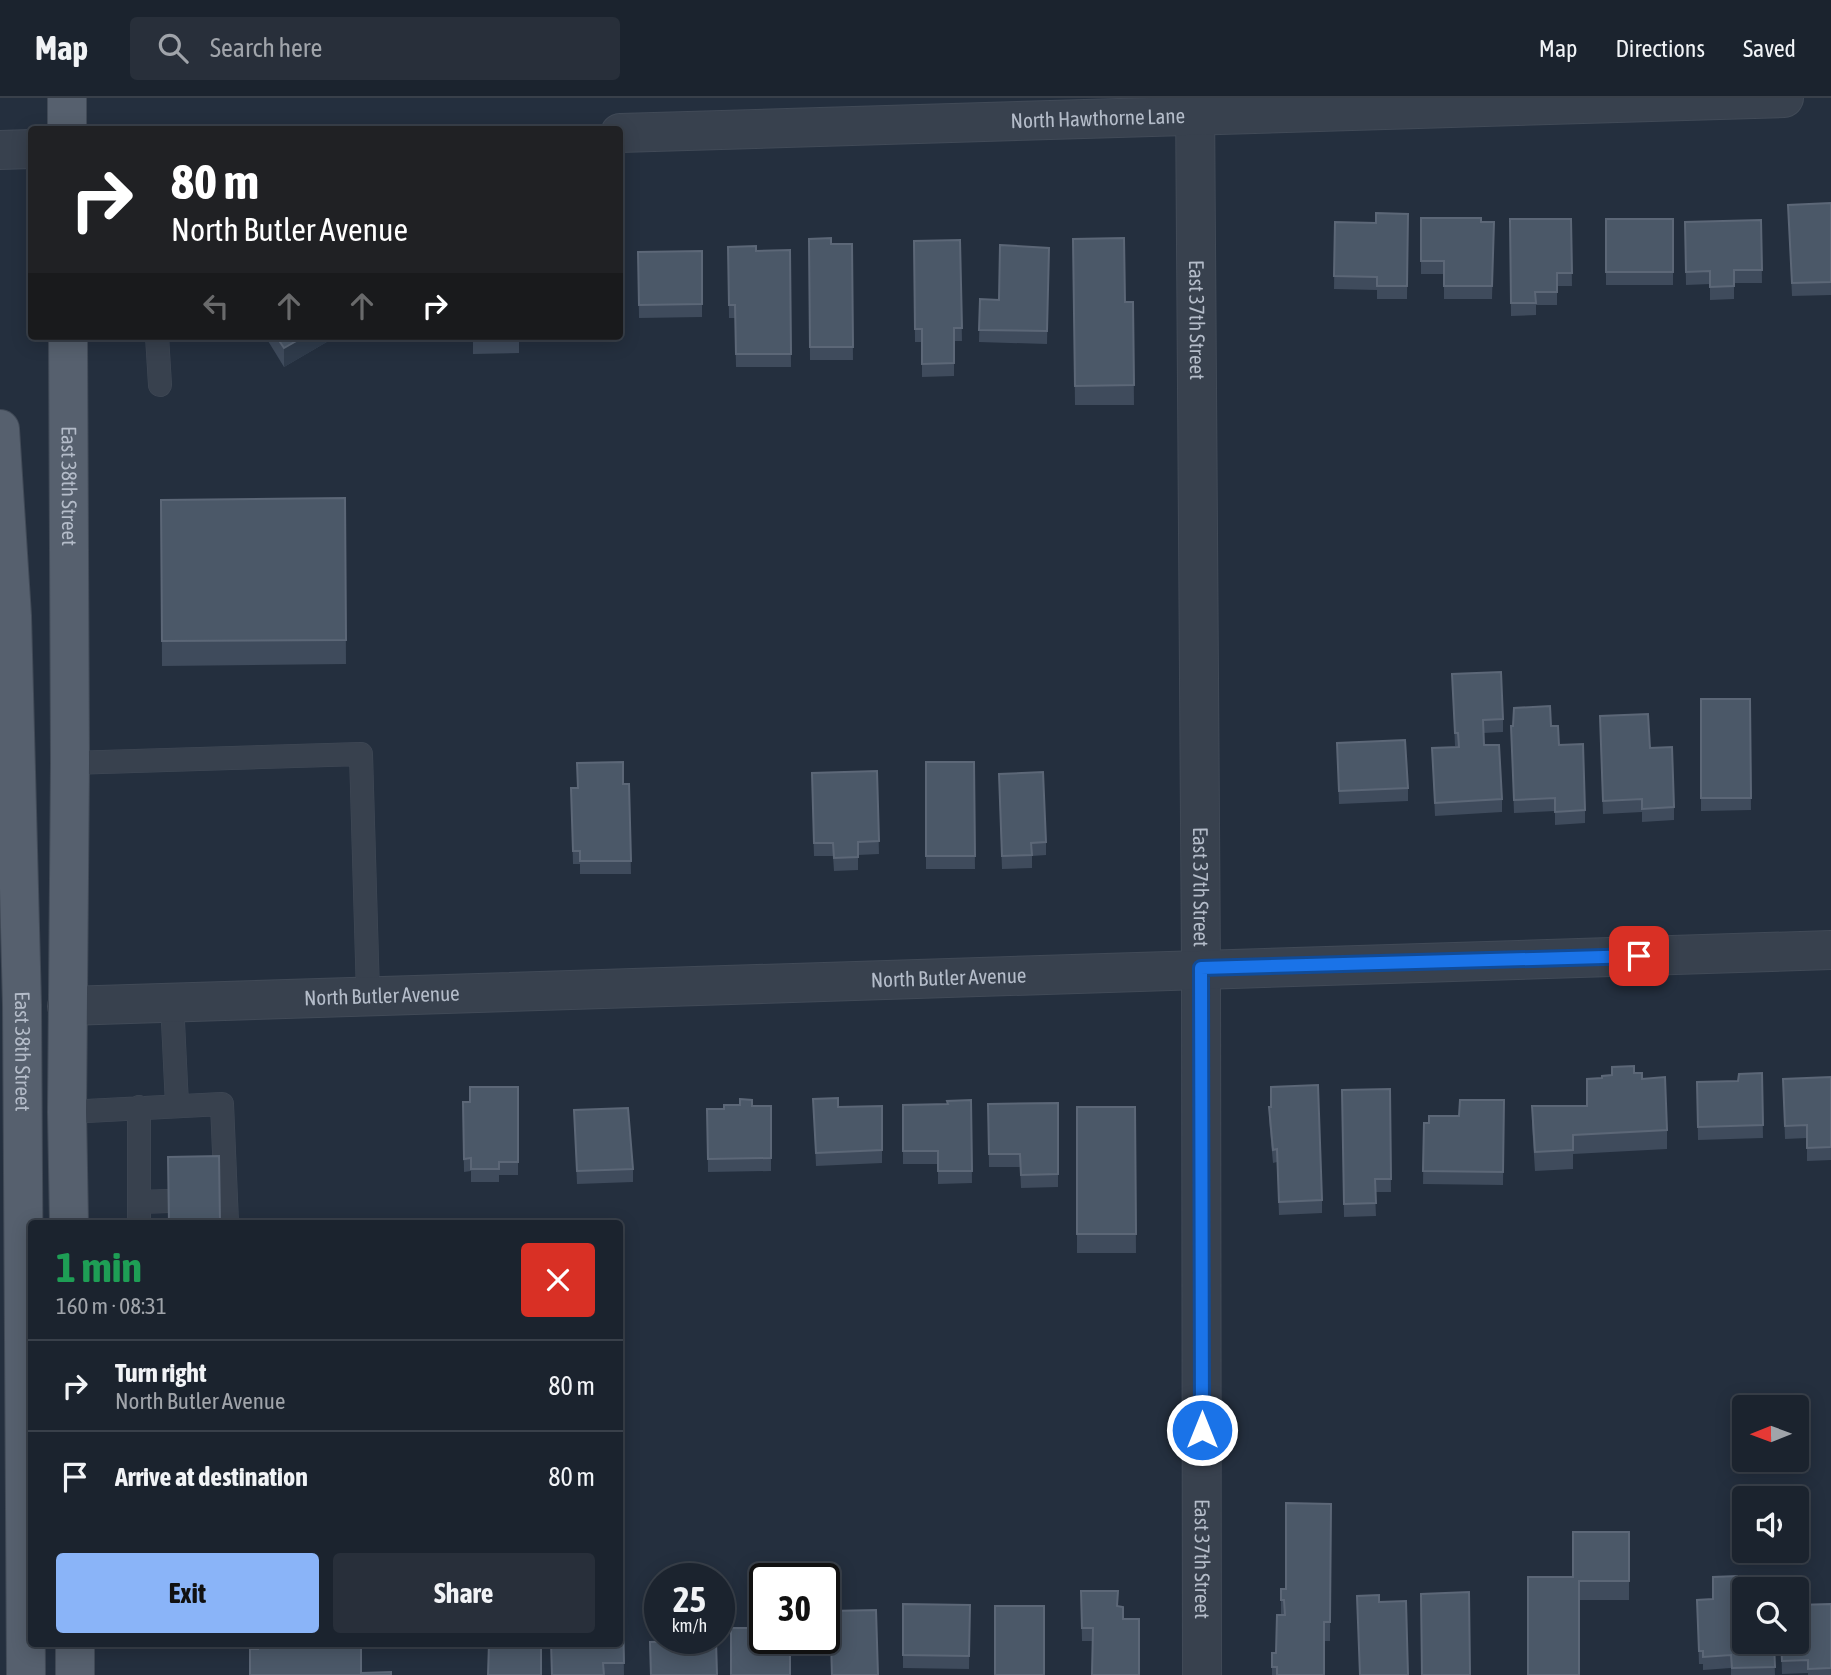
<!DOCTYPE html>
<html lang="en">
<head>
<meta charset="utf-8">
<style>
  :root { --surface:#1b232e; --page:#282f3a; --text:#f1f3f6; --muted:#a0a4aa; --line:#39404a; --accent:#8ab4f8 }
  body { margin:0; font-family:"Asap Condensed",sans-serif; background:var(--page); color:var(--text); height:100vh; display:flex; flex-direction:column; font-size:26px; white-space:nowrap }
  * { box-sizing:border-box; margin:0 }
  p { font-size:23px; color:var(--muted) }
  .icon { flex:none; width:38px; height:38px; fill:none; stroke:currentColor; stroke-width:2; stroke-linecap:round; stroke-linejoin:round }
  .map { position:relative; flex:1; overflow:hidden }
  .drawer { position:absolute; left:28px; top:1122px; width:595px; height:427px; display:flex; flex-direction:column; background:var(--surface); border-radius:7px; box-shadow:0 4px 18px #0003,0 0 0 2px var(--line) }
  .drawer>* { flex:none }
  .banner { position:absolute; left:28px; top:28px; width:595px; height:214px; border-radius:7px; box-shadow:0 4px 18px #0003,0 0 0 2px var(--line); background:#202124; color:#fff; overflow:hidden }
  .needle { width:46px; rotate:269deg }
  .buttons { position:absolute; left:1732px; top:1297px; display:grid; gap:14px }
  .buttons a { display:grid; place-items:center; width:77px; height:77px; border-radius:7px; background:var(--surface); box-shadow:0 4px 18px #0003,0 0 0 2px var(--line); font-size:35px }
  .speed { position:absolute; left:644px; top:1465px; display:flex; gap:14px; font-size:35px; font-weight:700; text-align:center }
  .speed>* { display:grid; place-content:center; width:91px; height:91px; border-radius:50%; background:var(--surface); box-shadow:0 4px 18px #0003,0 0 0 2px var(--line); line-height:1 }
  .speed small { font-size:18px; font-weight:400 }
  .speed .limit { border:4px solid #111; border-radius:10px; background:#fff; color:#111 }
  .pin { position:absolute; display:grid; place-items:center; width:60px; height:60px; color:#fff; margin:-30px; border-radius:14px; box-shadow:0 4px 10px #0006 }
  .me { position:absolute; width:77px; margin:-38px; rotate:0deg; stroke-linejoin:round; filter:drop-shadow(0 0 5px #0008) }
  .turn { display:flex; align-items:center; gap:24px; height:147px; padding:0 28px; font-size:32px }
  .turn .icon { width:91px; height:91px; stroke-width:2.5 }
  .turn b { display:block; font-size:49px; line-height:60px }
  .lanes { display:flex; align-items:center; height:66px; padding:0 28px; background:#0003; justify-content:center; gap:35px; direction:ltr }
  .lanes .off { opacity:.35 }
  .round { display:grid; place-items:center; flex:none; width:74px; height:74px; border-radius:7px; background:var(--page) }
  .headline { display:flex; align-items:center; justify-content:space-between; height:119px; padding:0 28px }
  h1 { font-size:42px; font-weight:700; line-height:52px; color:#1e9e55 }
  .cta { display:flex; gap:14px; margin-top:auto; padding:14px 28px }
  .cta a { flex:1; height:80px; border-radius:7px; background:var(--accent); color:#111; font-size:28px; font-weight:700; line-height:80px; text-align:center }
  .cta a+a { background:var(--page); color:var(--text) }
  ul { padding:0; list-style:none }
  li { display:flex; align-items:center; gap:21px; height:91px; padding:0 28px; border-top:2px solid var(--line) }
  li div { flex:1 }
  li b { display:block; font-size:26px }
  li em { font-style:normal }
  header { display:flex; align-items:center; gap:42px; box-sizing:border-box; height:98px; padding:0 35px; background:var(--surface); border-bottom:2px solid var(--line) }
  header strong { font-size:33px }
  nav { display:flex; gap:38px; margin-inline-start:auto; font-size:24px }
  .search { width:490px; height:63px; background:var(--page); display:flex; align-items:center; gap:18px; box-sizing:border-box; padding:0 24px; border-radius:7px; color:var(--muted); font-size:26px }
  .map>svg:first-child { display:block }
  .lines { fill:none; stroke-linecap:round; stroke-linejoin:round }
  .service-casing { stroke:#414a57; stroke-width:24 }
  .minor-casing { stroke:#414a57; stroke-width:40 }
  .primary-casing { stroke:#414a57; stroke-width:40 }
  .service { stroke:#38414e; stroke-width:23 }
  .minor { stroke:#38414e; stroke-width:38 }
  .primary { stroke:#56606e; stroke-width:38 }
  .wall { fill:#3f4b5c }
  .shaded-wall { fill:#2f3b4b }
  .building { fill:#4b5868; stroke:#5c6777; stroke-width:2 }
  .route-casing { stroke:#114b97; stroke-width:18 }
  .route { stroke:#1a73e8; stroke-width:12 }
  .labels { text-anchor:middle; stroke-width:7; stroke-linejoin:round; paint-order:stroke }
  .street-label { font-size:21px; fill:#b4bcc9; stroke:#1d2633 }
</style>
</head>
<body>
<header>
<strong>Map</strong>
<div class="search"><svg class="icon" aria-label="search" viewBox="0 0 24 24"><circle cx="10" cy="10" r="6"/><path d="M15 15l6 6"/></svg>Search here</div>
<nav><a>Map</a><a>Directions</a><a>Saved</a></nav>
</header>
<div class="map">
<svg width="1831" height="1577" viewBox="0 0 1831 1577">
  <rect width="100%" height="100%" fill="#242f3e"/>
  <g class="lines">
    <g class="service-casing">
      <path id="service" d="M157 238 160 287
        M70 665 361 656 368 896
        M172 903 177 1007
        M139 1009V1125
        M67 1014 222 1006 227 1125
        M139 1104 169 1103"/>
    </g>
    <g class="minor-casing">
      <g id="minor">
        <path id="s1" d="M1195 0 1201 870 1202 1577"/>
        <path id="s2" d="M620 35 1784 0"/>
        <path d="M0 52 32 51"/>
        <path id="s3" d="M67 908 1831 852"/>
      </g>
    </g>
    <g class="primary-casing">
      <g id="primary">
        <path d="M67 0V32"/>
        <path id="s4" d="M68 238 70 665 67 1014 69 1125"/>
        <path id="s5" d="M0 331 12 518 22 907 26 1577"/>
        <path d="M75 1545V1577"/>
      </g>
    </g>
    <use href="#service" class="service"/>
    <use href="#minor" class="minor"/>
    <use href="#primary" class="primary"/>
  </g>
  <path class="wall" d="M1831 105V197L1792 198 1788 107Z
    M1408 116 1407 201H1377V192L1334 191 1335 124 1376 125Z
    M1421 120 1481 124H1494L1492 201H1444V176H1421Z
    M1510 121H1571L1572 188H1557V207H1536V217L1511 218Z
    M1606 121H1673V187H1606Z
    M1761 122 1762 185H1734V201L1710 202V186L1686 187 1685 124Z
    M809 141 831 146H852L853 262H810Z
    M1073 141 1125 204H1133L1134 307H1075Z
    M960 142 962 243H954V278L922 279V244H915L914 143Z
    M728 149 756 153 790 152 791 269H736L735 220H729Z
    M1049 150 1047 246 979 244 980 201 999 202Z
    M702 153V219L639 220 638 154Z
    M265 238H337L284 269Z
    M473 238H519V255L473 256Z
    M345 400 346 566 162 568 161 402Z
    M1452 576 1503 621V634L1483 635 1484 647 1502 701V714L1435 718 1432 650 1458 649 1455 648Z
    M1701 601H1750L1751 712 1701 713Z
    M1511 628H1551L1585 712V725L1555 727V713L1514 715Z
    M1600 631 1650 650 1674 709V722L1642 724V714L1603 716Z
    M1337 645 1408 690V703L1339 706Z
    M926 664H974L975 771H926Z
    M877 673 879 756 858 757V772L834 773 833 758H814L812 688Z
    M629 686 631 776H580V766H573L571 690Z
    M999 689 1046 744V757L1032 758V770L1002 771Z
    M1634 975 1642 981 1667 1032V1051L1573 1056V1071L1535 1073 1532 1027V1008H1587L1602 980Z
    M1762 975 1763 1040 1698 1042 1697 984 1738 983Z
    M1831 979V1062L1807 1063V1040L1785 1041 1783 981Z
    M518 989V1077H499V1084H471V1073L464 1074 463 1017 470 1004Z
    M1390 991 1391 1094H1375L1376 1118 1344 1119 1342 992Z
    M813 1001 838 1009 882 1008V1065L816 1068Z
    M971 1002 972 1085 938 1086V1066H903V1007L948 1006Z
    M1504 1002 1503 1087 1423 1086 1424 1025H1429L1459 1018Z
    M1058 1005V1089L1021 1090 1020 1069H989L988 1006Z
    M752 1008H771V1073L708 1074 707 1011H724Z
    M1077 1009H1135L1136 1155H1077Z
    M1269 1009 1322 1102V1115L1279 1117 1277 1064 1273 1065 1269 1022Z
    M574 1012 633 1071V1084L577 1086Z
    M1331 1406 1330 1543H1324V1577H1272V1555H1276L1281 1517V1491H1286Z
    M1629 1434V1502H1579L1573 1479Z
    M1081 1493H1118L1092 1543H1082Z
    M1738 1500 1774 1544 1775 1577H1731V1570L1703 1572V1566H1699L1697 1502Z
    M903 1506 970 1507 969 1571 903 1570Z
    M1831 1506V1577H1808V1575L1782 1576 1781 1544Z
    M623 1514 624 1577H551Z"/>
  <path class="shaded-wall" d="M305 238H337L284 269V250Z"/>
  <path class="building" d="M1831 105V184L1792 185 1788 107Z
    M1376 115 1408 116 1407 188H1377V179L1334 178 1335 124 1376 125Z
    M1421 120H1481V124H1494L1492 188H1444V163H1421Z
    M1510 121H1571L1572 175H1557V194H1535L1536 205H1511Z
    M1606 121H1673V174H1606Z
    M1761 122 1762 172H1734V188L1710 189V173L1686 174 1685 124Z
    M831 140V146H852L853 249H810L809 141Z
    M1124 140 1125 204H1133L1134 287 1075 288 1073 141Z
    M960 142 962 230H954V265L922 266V231H915L914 143Z
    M1000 147 1049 150 1047 233 979 232 980 201 999 202Z
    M756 148V153L790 152 791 256H736L735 207H729L728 149Z
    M702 153V206L639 207 638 154Z
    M276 238H305L284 250Z
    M473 238H519V243H473Z
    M345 400 346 542 162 543 161 402Z
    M1501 574 1503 621 1483 622 1484 647H1499L1502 701 1435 705 1432 650 1459 649 1458 635H1455L1452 576Z
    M1701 601H1750L1751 700H1701Z
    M1550 608 1551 628H1558L1559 647 1583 646 1585 712 1555 714V700L1514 702 1511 628H1513L1514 610Z
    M1648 616 1650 650 1672 649 1674 709 1642 711V701L1603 703 1600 618Z
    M1405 642 1408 690 1339 693 1337 645Z
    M623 664V686H629L631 763H580V753H573L571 690H578L577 665Z
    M926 664H974L975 758H926Z
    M877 673 879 743 858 744V759L834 760 833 745H814L812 675Z
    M1043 674 1046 744 1031 745 1032 757 1002 758 999 676Z
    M1634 968V975H1642V981L1665 979 1667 1032 1573 1037V1052L1535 1054 1532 1008H1587V981L1602 980V978L1612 977V969Z
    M1762 975 1763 1027 1698 1029 1697 984 1738 983 1739 976Z
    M1831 979V1049L1807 1050V1027L1785 1028 1783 981Z
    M1318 987 1322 1102 1279 1104 1277 1051 1273 1052 1269 1009H1271V989Z
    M470 989H518V1064H499V1071H471V1060L464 1061 463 1004H470Z
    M1390 991 1391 1081H1375L1376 1105 1344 1106 1342 992Z
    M838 1000V1009L882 1008V1052L816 1055 813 1001Z
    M740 1001 752 1002V1008H771V1060L708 1061 707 1011H724V1007H740Z
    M971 1002 972 1073H938V1053H903V1007L948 1006 947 1003Z
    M1460 1002H1504L1503 1074 1423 1073 1424 1025H1429V1018H1459Z
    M1058 1005V1076L1021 1077 1020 1056H989L988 1006Z
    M1077 1009H1135L1136 1136H1077Z
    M628 1010 633 1071 577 1073 574 1012Z
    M219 1058 220 1125H169L168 1059Z
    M1286 1405 1331 1406 1330 1524H1324V1577H1277V1569H1272V1555H1276L1277 1517H1285L1284 1502H1281V1491H1286Z
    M1573 1434H1629V1483H1579V1577H1528V1479H1573Z
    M1737 1478 1738 1500H1745V1544H1774L1775 1569 1732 1570 1731 1557 1703 1559V1553H1699L1697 1502 1713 1501V1479Z
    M1081 1493H1118L1117 1508 1123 1509V1521H1139V1577H1092L1093 1530H1082Z
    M1469 1494 1470 1577H1422L1421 1496Z
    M1379 1497V1504L1406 1503 1408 1577H1360L1357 1498Z
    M903 1506 970 1507 969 1558 903 1557Z
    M1831 1506V1570L1808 1571V1562L1782 1563 1781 1544H1797V1507Z
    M995 1508H1044V1577H995Z
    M876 1512 878 1577H832L830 1513Z
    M620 1514H623L624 1565H603L604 1577H552L551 1545H620Z
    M731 1530H765V1540H790V1577H731Z
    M716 1542 717 1577H651L650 1544Z
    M258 1545H361V1575L391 1574V1577H250V1551H258Z
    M489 1545H541V1577H488Z"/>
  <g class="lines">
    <g class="route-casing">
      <path id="route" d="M1202 1332 1201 870 1639 858"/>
    </g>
    <use href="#route" class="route"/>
  </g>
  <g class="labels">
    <g class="street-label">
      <text dy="7" stroke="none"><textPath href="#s2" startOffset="478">North Hawthorne Lane</textPath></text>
      <text dy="7" stroke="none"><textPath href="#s1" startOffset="222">East 37th Street</textPath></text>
      <text dy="7" stroke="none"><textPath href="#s4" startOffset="150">East 38th Street</textPath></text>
      <text dy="7" stroke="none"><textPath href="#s1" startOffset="789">East 37th Street</textPath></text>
      <text dy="7" stroke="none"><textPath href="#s3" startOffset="882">North Butler Avenue</textPath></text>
      <text dy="7" stroke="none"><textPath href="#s3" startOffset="315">North Butler Avenue</textPath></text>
      <text dy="7" stroke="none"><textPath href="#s5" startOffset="623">East 38th Street</textPath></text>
      <text dy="7" stroke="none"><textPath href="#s1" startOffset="1461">East 37th Street</textPath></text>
    </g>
  </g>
</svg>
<div class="buttons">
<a><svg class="needle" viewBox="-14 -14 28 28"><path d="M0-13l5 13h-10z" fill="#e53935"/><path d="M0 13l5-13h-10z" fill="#a0a4aa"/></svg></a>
<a><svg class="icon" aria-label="sound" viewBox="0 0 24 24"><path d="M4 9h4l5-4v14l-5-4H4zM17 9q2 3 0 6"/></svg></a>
<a><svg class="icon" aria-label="search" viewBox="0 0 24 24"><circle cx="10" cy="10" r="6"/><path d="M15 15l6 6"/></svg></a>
</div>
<div class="speed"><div>25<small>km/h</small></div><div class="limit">30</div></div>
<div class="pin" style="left:1639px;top:858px;background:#d93025"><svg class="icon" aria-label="arrive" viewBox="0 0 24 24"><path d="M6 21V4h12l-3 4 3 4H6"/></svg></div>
<svg class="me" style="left:1202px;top:1332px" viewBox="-20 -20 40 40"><circle r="17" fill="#1a73e8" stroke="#fff" stroke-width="3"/><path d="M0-11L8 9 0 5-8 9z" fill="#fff"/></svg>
<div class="banner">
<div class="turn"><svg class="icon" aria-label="right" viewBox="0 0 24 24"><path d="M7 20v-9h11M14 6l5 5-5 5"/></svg><div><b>80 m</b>North Butler Avenue</div></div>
<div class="lanes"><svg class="icon off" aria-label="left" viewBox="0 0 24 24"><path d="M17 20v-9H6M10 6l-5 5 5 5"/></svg><svg class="icon off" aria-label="ahead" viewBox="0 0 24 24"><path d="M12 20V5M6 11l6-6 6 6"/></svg><svg class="icon off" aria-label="ahead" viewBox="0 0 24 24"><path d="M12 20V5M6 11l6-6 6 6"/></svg><svg class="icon" aria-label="right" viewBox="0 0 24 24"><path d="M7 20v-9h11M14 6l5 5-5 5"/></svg></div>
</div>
<section class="drawer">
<div class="headline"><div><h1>1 min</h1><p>160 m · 08:31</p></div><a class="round" style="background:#d93025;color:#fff"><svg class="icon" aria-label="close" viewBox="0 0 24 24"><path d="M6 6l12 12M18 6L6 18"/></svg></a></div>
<ul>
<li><svg class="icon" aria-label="right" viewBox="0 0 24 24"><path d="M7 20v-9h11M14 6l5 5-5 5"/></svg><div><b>Turn right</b><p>North Butler Avenue</p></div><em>80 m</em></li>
<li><svg class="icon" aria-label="arrive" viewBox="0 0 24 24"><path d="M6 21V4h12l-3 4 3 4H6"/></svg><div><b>Arrive at destination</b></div><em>80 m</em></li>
</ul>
<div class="cta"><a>Exit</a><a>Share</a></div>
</section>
</div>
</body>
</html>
